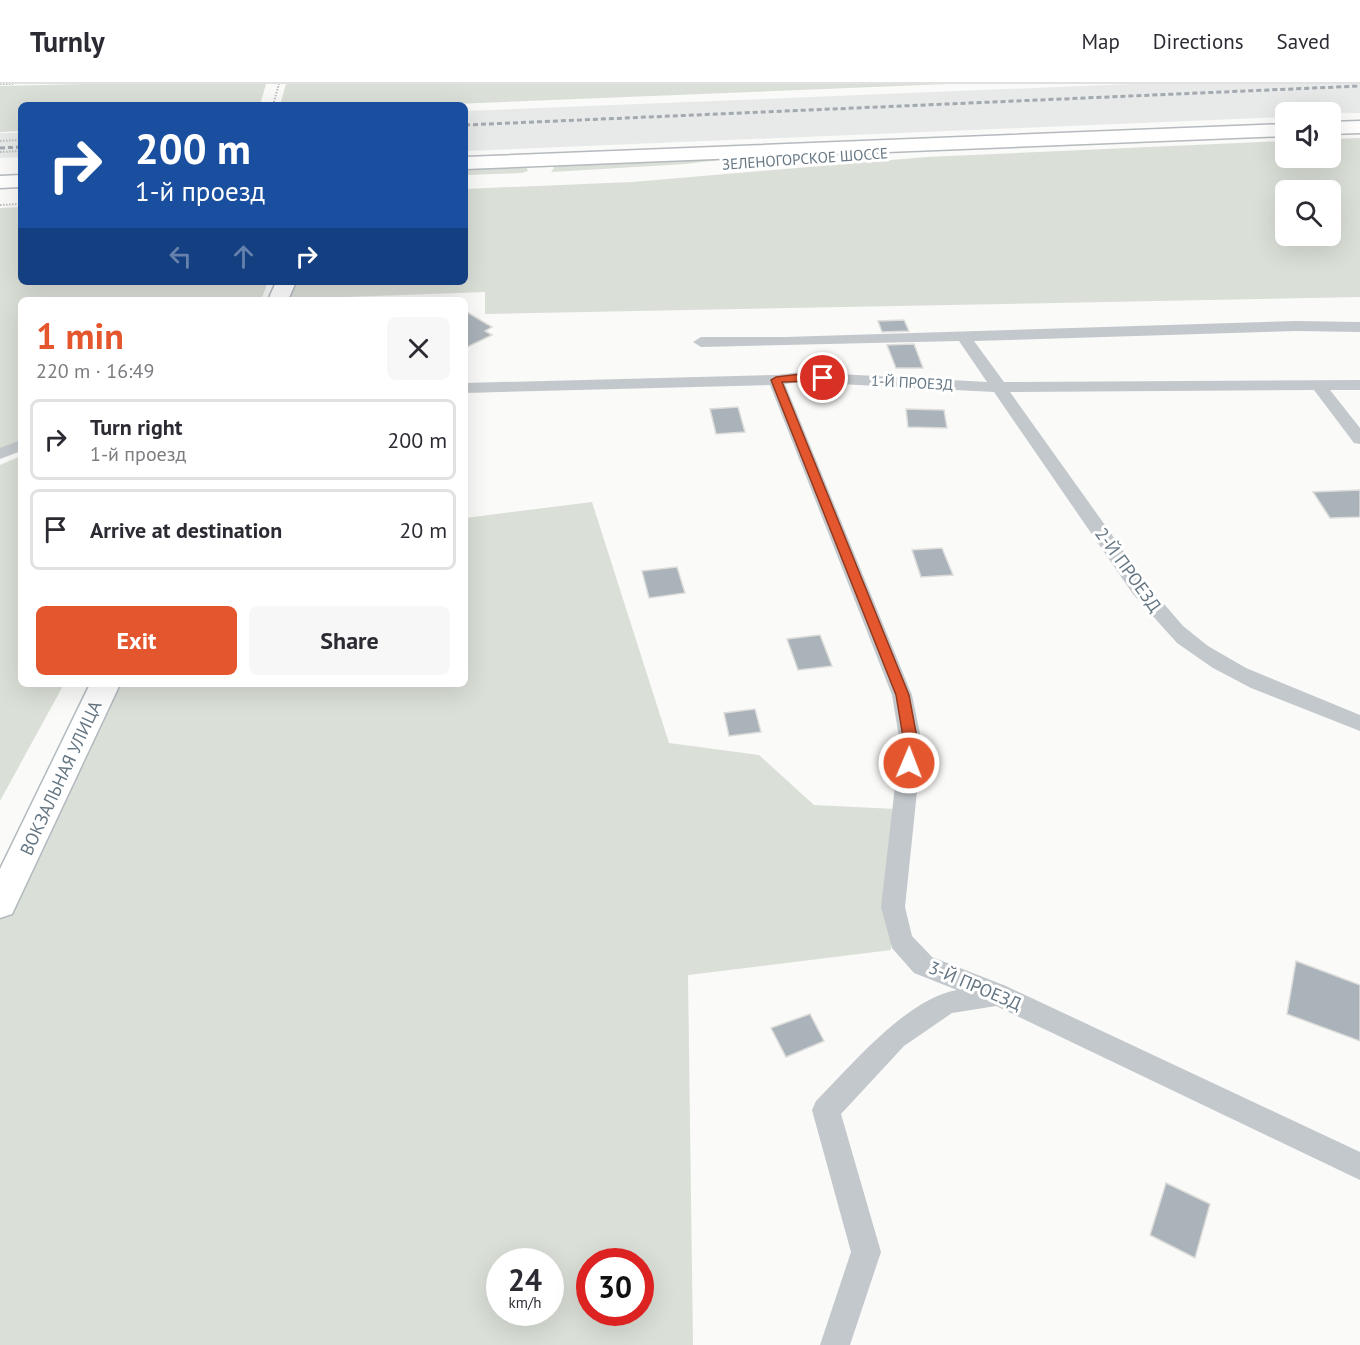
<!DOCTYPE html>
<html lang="en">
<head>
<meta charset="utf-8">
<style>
  :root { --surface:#fff; --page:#f7f7f7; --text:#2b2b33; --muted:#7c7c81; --line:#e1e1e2; --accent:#e4572e }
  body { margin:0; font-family:"PT Sans",sans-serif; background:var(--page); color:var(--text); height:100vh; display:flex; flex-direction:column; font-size:22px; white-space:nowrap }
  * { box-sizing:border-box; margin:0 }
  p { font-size:20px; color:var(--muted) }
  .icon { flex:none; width:33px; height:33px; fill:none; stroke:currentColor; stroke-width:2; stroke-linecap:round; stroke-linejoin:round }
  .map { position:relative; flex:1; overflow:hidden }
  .panel { position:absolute; left:18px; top:213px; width:450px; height:390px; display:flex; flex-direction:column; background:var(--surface); border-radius:9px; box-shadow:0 6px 24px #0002 }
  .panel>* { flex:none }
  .top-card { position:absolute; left:18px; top:18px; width:450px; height:183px; border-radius:9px; box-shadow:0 6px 24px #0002; background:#1a4fa0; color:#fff; overflow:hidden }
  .tools { position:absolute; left:1275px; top:18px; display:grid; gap:12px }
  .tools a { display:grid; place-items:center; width:66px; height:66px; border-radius:9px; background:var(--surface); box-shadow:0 6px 24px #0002; font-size:30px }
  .speed { position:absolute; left:486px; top:1164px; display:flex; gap:12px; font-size:30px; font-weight:700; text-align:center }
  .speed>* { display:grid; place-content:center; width:78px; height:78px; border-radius:50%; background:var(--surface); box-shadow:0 6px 24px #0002; line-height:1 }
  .speed small { font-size:15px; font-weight:400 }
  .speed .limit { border:9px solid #d22; background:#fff; color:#111 }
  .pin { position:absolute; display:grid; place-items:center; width:51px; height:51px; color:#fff; margin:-26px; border:3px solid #fff; border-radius:50%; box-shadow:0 2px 6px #0007 }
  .me { position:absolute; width:66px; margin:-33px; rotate:1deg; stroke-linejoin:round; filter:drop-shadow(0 0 4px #0008) }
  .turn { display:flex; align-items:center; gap:21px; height:126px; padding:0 18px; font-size:27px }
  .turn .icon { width:78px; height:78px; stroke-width:2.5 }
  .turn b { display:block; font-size:42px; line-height:51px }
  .lanes { display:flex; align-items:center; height:57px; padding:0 18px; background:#0003; justify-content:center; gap:30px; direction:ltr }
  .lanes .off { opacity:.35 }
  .round { display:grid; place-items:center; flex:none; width:63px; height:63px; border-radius:9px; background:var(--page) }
  .overview { display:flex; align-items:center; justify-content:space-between; height:102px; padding:0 18px }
  h1 { font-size:36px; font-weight:800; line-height:45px; color:var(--accent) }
  .button { display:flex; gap:12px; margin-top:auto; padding:12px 18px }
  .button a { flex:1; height:69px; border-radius:9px; background:var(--accent); color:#fff; font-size:24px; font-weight:800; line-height:69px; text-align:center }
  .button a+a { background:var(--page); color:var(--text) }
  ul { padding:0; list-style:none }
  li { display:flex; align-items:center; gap:18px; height:81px; margin:0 12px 9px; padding:0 6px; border:3px solid var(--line); border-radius:9px }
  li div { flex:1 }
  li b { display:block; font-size:22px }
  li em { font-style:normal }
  header { display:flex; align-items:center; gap:36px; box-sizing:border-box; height:84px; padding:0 30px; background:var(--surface); border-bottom:2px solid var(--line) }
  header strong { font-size:28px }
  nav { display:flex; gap:33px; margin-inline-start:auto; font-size:21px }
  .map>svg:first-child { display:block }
  .built { fill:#e8e9e9 }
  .green { fill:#dadfd7; fill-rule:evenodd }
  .building { fill:#aab3b9; stroke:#dcdcda; stroke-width:1.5 }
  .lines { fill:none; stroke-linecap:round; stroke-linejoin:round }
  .secondary-casing { stroke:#b3babf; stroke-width:3 }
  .primary-casing { stroke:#b5babe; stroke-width:3 }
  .path { stroke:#bbbfc2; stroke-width:2; stroke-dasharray:1.5 1.5; stroke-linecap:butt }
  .street { fill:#c3c8cc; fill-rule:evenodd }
  .secondary { fill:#fff; fill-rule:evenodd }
  .primary { fill:#fff; fill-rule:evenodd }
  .rail { stroke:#a2aab0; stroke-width:3; stroke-dasharray:5 3; stroke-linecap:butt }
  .route { fill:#e4572e; stroke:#94391e; stroke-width:1.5 }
  .labels { text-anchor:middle; stroke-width:6; stroke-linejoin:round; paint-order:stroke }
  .far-street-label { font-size:15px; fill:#657683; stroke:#fff }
  .street-label { font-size:18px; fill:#657683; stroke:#fff }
</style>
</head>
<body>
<header>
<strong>Turnly</strong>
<nav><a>Map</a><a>Directions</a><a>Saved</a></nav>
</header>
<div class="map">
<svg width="1360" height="1261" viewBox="0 0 1360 1261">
  <rect width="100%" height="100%" fill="#fafaf8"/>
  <path class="built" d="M1131 0H1360V29L1286 28 1285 33 465 67V27Z
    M0 49H21V73L0 74Z"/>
  <path class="green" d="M84 0H266L260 21H21V47L0 48V2Z
    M286 0H947L431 21H280Z
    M1360 54V213L485 230V208L290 215 295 198H465V105L632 98 927 73 1285 57 1286 74H1330L1331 55ZM1286 106H1330V152H1286Z
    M736 74 686 80 551 88 554 84 550 80Z
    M526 82 528 87 522 89 465 91V84Z
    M21 123V198H268L261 216H21V358L0 366V124Z
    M21 372V600H64L0 717V381Z
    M592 418 669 659 759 671 814 721 895 725 891 866 688 891 693 1261H0V831L111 600H465V434ZM500 1178H550V1228H500ZM590 1178H640V1228H590Z"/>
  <path class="building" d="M465 227 492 243 485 247 492 251 465 264Z
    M904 236 909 247 882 248 878 237Z
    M914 260 923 284H896L887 261Z
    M738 323 745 348 716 350 710 325Z
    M906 325 944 326 947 344 908 343Z
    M1360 406V433L1330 434 1313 408Z
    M942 464 953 491 921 493 912 466Z
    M677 483 685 509 649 514 642 487Z
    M820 551 832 582 798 586 787 555Z
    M755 625 761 648 729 652 724 629Z
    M1296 877 1360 901V957L1287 930Z
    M810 930 824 957 786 973 771 944Z
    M1166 1099 1210 1120 1195 1174 1150 1151Z"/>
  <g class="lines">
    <g class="secondary-casing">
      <path id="secondary" d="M276 198H296L288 216H268Z
        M90 600H120L12 830 0 834V785Z"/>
    </g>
    <g class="primary-casing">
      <path id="primary" d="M1360 37V49L1330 50V38Z
        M1286 40V52L465 85V73Z
        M21 91V103L0 104V92Z"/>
    </g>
    <path class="path" d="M0 0H13
      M273 21 279 0
      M0 57 21 56
      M0 68 21 67
      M0 121 21 120"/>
    <path class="street" d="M1296 237 1360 238V248L1296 247 974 257 1004 298 1360 296V306H1330L1360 344V360L1354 359 1314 306 1010 308 1147 500 1183 542 1208 562 1246 584 1360 631V647L1251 604 1213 584 1177 559 1133 510 994 308 801 298 785 300 912 611 922 659 905 823 912 852 932 873 1006 902 1360 1068V1096L996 922 952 929 904 962 841 1030 881 1168 850 1261H820L851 1168 812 1026 816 1017C852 981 906 915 957 906L914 889 892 864 881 823 900 659 892 611 770 301 465 309V299L776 291 801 288 987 298 959 257 701 263 693 258 701 253H785Z
      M21 356V367L0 375V364Z"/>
    <use href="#secondary" class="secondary"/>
    <use href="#primary" class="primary"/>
    <path class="rail" d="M465 41 1360 2
      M0 64 21 63"/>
  </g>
  <path class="route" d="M801 290 823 291 828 294 823 297 782 298 909 611 918 659 916 679 909 685 902 679 904 659 896 611 771 296 776 293Z"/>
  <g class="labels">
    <g class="far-street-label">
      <text transform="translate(805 75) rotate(-4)" y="5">ЗЕЛЕНОГОРСКОЕ ШОССЕ</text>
      <text transform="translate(912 299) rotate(3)" y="5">1-Й ПРОЕЗД</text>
    </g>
    <g class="street-label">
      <text transform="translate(1128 486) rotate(54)" y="6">2-Й ПРОЕЗД</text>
      <text transform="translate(61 694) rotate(-65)" y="6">ВОКЗАЛЬНАЯ УЛИЦА</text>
      <text transform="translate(975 902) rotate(23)" y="6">3-Й ПРОЕЗД</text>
    </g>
  </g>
</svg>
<div class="tools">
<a><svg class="icon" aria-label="sound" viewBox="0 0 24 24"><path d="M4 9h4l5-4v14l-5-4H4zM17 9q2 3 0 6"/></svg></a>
<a><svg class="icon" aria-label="search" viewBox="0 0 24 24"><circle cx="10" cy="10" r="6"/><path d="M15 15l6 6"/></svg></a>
</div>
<div class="speed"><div>24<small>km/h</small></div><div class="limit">30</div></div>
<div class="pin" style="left:823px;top:294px;background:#d93025"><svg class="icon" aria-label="arrive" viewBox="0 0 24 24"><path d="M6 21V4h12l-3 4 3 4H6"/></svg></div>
<svg class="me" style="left:909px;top:679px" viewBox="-20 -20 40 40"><circle r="17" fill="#e4572e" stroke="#fff" stroke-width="3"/><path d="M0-11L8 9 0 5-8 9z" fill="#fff"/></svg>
<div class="top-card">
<div class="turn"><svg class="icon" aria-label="right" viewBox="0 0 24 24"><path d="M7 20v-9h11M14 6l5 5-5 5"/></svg><div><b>200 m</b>1-й проезд</div></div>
<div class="lanes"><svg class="icon off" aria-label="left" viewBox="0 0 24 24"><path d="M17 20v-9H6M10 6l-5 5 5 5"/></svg><svg class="icon off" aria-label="ahead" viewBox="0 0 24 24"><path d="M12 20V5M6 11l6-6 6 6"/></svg><svg class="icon" aria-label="right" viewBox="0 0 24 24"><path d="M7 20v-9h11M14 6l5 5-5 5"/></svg></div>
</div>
<section class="panel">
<div class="overview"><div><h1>1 min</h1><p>220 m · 16:49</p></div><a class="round"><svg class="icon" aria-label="close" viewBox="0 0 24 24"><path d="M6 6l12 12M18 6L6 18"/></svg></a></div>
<ul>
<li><svg class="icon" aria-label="right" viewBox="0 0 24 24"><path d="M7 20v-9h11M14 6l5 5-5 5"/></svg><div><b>Turn right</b><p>1-й проезд</p></div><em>200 m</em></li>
<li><svg class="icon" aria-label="arrive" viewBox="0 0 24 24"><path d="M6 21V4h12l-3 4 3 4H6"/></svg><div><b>Arrive at destination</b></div><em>20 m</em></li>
</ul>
<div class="button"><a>Exit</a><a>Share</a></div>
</section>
</div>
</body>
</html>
